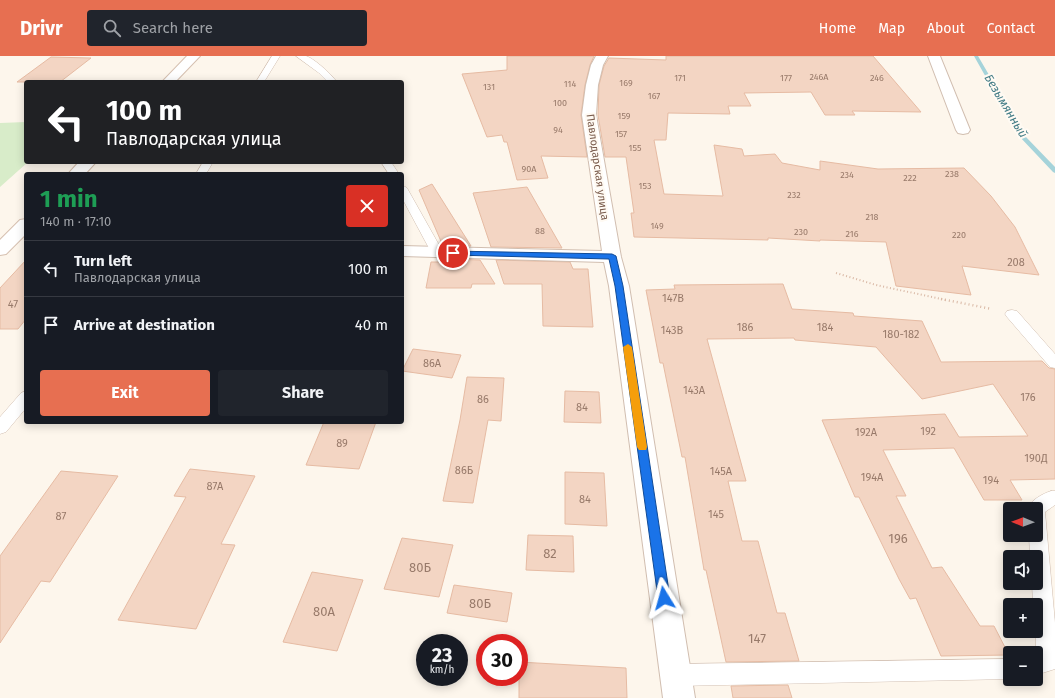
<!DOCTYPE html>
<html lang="en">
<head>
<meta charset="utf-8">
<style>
  :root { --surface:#171b24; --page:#20242c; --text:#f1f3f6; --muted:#9ea1a6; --line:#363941; --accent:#e76f51 }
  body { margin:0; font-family:"Fira Sans",sans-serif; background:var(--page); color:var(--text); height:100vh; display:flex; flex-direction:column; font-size:15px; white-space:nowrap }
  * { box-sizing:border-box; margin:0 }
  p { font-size:13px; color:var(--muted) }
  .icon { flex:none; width:22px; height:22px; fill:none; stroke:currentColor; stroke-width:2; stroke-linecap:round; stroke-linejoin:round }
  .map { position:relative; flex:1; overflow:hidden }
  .drawer { position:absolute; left:24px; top:116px; width:380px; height:252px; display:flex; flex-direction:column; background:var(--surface); border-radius:4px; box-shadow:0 2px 10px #0003 }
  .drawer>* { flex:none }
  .hud { position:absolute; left:24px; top:24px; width:380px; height:84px; border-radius:4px; box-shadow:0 2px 10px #0003; background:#202124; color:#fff; overflow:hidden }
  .needle { width:26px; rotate:271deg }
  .tools { position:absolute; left:1003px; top:446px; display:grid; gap:8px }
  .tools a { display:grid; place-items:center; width:40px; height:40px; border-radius:4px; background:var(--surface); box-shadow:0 2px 10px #0003; font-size:20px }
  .speed { position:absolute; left:416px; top:578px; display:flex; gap:8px; font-size:20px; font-weight:700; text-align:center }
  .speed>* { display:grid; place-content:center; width:52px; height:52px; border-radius:50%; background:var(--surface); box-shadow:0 2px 10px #0003; line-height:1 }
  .speed small { font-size:10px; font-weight:400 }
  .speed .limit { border:6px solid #d22; background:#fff; color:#111 }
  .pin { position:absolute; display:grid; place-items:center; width:34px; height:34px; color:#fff; margin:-17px; border:2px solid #fff; border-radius:50%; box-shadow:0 1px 4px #0007 }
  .me { position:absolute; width:44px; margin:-22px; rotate:352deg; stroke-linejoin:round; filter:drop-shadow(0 0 3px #0008) }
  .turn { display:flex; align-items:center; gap:14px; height:84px; padding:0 16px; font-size:18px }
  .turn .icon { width:52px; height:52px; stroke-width:2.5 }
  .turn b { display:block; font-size:28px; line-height:34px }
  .round { display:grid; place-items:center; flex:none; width:42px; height:42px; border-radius:4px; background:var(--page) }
  .head { display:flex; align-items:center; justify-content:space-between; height:68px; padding:0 16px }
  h1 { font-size:24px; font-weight:700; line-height:30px; color:#1e9e55 }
  .primary-button { display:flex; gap:8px; margin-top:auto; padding:8px 16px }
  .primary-button a { flex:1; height:46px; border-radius:4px; background:var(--accent); color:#fff; font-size:16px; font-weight:700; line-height:46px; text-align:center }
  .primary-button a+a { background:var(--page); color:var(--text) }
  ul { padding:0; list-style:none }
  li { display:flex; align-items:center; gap:12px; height:56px; padding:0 16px; border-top:1px solid var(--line) }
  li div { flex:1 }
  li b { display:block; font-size:15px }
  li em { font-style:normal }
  header { display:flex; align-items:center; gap:24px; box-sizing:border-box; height:56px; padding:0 20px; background:var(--accent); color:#fff }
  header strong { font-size:19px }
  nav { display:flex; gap:22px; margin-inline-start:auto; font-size:14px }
  .search { width:280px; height:36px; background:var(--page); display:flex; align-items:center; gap:10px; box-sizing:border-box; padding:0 14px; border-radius:4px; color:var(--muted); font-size:15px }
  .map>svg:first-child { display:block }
  .green { fill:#d8ecc9 }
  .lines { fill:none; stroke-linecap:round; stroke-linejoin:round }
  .stream { fill:#a5d3da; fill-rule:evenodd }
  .building { fill:#f3d5c3; stroke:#e6bba3 }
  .service-casing { stroke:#d1beb0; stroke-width:1 }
  .minor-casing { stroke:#d1beb0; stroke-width:2 }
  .secondary-casing { stroke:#d6c0b0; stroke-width:2 }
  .path-far1 { stroke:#d9b8a5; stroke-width:2; stroke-dasharray:1 2.5; stroke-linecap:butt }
  .path { stroke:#d9b8a5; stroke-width:2.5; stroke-dasharray:1 3; stroke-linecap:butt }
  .service { fill:#fff; fill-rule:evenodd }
  .minor { fill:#fff; fill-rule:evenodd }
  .secondary { fill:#fff; fill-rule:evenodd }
  .route { fill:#1a73e8; stroke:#114b97 }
  .slow { fill:#f59e0b }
  .labels { text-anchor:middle; stroke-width:4; stroke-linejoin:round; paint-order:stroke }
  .far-number-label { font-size:9px; fill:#987a6a }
  .far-street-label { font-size:11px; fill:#7a5c4d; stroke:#fffaf3 }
  .number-label { font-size:11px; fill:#987a6a }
  .far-water-label { font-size:12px; font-style:italic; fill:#437c86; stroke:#fffaf3 }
  .near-number-label { font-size:13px; fill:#987a6a }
</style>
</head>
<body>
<header>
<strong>Drivr</strong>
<div class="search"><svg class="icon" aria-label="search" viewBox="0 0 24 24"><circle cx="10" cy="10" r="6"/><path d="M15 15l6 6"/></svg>Search here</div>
<nav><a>Home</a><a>Map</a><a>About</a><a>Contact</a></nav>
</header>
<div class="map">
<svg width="1055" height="642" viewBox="0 0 1055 642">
  <rect width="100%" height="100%" fill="#fdf6ec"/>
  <path class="green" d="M26 66V106H28L0 131V67Z"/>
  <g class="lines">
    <path class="stream" d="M974 0H978L1024 79 1055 111V117L1053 116 1019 80Z"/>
  </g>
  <path class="building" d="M507 0H594L590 9 585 29 581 59 587 101 541 100 548 122 517 124 507 86H504L502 79 487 81 462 18 507 14Z
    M666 0H873L921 56 852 55 855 59H825L811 36 744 37 751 50H728L730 58 668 57 666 84H654L664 138 723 140 714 89 742 93 744 100 775 98 782 107 820 114V105L878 113 964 112 991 140 1015 171 1039 219 962 210 971 239 896 230 886 186 820 184V185L768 182V184L634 181 631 157H634L626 101H605L598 59 599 29 604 10 609 2 666 4Z
    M51 1 91 2 60 26H17Z
    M432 128 471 190H443L419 134Z
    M527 131 562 192 491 191 473 137Z
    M449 203 480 204 495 228H472L471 232H426L431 206H450Z
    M26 204V263L18 273H0V232Z
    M496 204 570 206 573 213H588L593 271 543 270 542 228H504Z
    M783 228 792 253 853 257 854 260 922 265 941 306 1042 305 1049 312 1055 313V423L1010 424 1022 444H984L954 392 883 394 906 440H896L932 512 942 511 980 570H994L1009 599 941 600 916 542 910 543 899 523 859 441H855L822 364 945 358 959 381 1028 380 993 328 922 343 876 291 795 284 794 282 707 283 746 425H728L742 485H758L777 557H785L799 605 726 606 706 514H704L685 401H682L663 307H660L646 234 675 233 674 229Z
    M413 293 461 299 452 322 402 315Z
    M467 321 504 322 501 365 488 364 473 447 443 445 460 364Z
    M565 335 599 336 601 367 564 366Z
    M324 366H376L359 413 306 409Z
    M190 413 255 420 221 488 235 489 196 573 118 564 186 441 174 440Z
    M61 415 118 420 50 526 41 525 0 587V500Z
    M565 416 604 417 607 470 565 468Z
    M528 479 573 480 574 516 526 514Z
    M402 482 453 489 439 541 384 533Z
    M312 516 363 524 337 595 283 586Z
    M454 529 512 537 507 566 447 557Z
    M519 606 626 612 627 642H519Z
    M788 629 792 642H733L731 630Z"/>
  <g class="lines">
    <g class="service-casing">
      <path id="service" d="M272 0H280L264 26H256Z
        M296 0C299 0 303 0 306 0 315 3 331 18 337 26H328L319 17Z
        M203 106H213L206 118H196Z
        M381 106H391L399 118H389Z
        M402 129 407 132 443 196 441 199H433L431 196 402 142Z
        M1012 254 1017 255 1055 298V312L1050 311 1007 261 1005 258 1007 255Z
        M26 335V352L6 376 0 378V361L21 337Z
        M1051 435H1055V449L1045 456 1055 567V613L1036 619V549H1033L1032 527H1036V501H1030L1029 479H1036V453H1027C1031 444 1042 438 1051 435Z
        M1010 603V623L675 630 667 626 664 619 667 612 675 608Z"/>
    </g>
    <g class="minor-casing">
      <path id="minor" d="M596 0H608L603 9 598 29 596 59 621 201 629 230 695 642H663L609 230 604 206 402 200V190L602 195 582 59 586 29 591 9Z
        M928 0H940L970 74 968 77 963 78 958 77 956 74Z"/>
    </g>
    <g class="secondary-casing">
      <path id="secondary" d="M187 0H200L175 26H162Z
        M79 106H96L85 118H68Z
        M26 163V178L6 198 0 199V184L20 164Z"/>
    </g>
    <path class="path-far1" d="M836 217 876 229 946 244"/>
    <path class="path" d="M941 243 992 253"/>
    <use href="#service" class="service"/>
    <use href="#minor" class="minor"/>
    <use href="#secondary" class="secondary"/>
  </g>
  <path class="route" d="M450 195 612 198 616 200 623 230 670 542 668 545 664 547 660 545 658 542 615 230 609 203 453 199 450 198Z"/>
  <path class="slow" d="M628 288 632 291 647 391 646 394H639L637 391 623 291Z"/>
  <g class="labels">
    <g class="far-number-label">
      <text x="819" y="24">246А</text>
      <text x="680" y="25">171</text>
      <text x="786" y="25">177</text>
      <text x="877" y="25">246</text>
      <text x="626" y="30">169</text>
      <text x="570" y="31">114</text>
      <text x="489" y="34">131</text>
      <text x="654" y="43">167</text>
      <text x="560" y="50">100</text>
      <text x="624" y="63">159</text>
      <text x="558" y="77">94</text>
      <text x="621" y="81">157</text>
      <text x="635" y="95">155</text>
      <text x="529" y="116">90А</text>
      <text x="952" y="121">238</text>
      <text x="847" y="122">234</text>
      <text x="910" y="125">222</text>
      <text x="645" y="133">153</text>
      <text x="794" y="142">232</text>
      <text x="872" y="164">218</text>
      <text x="657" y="173">149</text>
      <text x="540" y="178">88</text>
      <text x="801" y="179">230</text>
      <text x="852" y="181">216</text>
      <text x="959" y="182">220</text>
    </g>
    <g class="far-street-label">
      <text transform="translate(598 111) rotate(82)" y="4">Павлодарская улица</text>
    </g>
    <g class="number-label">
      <text x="1016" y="210">208</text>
      <text x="673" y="246">147В</text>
      <text x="13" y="252">47</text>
      <text x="745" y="275">186</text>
      <text x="825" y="275">184</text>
      <text x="672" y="278">143В</text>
      <text x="901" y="282">180-182</text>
      <text x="432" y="311">86А</text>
      <text x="694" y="338">143А</text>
      <text x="1028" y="345">176</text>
      <text x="483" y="347">86</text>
      <text x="582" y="355">84</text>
      <text x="928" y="379">192</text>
      <text x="866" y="380">192А</text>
      <text x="342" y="391">89</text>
      <text x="1036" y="406">190Д</text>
      <text x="464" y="418">86Б</text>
      <text x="721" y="419">145А</text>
      <text x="872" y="425">194А</text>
      <text x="991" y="428">194</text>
      <text x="215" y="434">87А</text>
      <text x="585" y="447">84</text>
      <text x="716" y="462">145</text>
      <text x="61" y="464">87</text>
    </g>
    <g class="far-water-label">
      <text transform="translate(1006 50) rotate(59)" y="4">Безымянный</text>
    </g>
    <g class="near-number-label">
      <text x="898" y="487">196</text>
      <text x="550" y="502">82</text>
      <text x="420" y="516">80Б</text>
      <text x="480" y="552">80Б</text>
      <text x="324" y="560">80А</text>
      <text x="757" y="587">147</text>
    </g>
  </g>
</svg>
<div class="tools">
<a><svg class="needle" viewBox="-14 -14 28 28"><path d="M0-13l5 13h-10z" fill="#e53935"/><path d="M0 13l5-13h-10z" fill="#9ea1a6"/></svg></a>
<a><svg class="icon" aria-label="sound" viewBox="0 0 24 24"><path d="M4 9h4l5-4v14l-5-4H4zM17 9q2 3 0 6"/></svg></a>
<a>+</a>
<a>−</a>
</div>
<div class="speed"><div>23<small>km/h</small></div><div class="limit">30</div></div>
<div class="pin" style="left:453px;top:197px;background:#d93025"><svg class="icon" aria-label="arrive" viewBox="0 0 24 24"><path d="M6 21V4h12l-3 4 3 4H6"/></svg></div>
<svg class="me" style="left:664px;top:542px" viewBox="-20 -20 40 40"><path d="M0-17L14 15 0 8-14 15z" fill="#1a73e8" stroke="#fff" stroke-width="4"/></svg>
<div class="hud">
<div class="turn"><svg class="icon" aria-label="left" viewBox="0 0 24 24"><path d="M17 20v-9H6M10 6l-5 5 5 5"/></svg><div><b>100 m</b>Павлодарская улица</div></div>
</div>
<section class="drawer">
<div class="head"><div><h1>1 min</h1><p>140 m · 17:10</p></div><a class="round" style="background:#d93025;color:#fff"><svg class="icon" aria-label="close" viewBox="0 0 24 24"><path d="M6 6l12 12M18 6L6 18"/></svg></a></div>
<ul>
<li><svg class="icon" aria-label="left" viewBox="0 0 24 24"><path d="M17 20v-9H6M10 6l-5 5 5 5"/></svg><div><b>Turn left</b><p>Павлодарская улица</p></div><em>100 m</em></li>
<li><svg class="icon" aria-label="arrive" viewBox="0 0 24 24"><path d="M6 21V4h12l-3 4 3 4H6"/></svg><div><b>Arrive at destination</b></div><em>40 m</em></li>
</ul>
<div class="primary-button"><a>Exit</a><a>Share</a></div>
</section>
</div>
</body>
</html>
